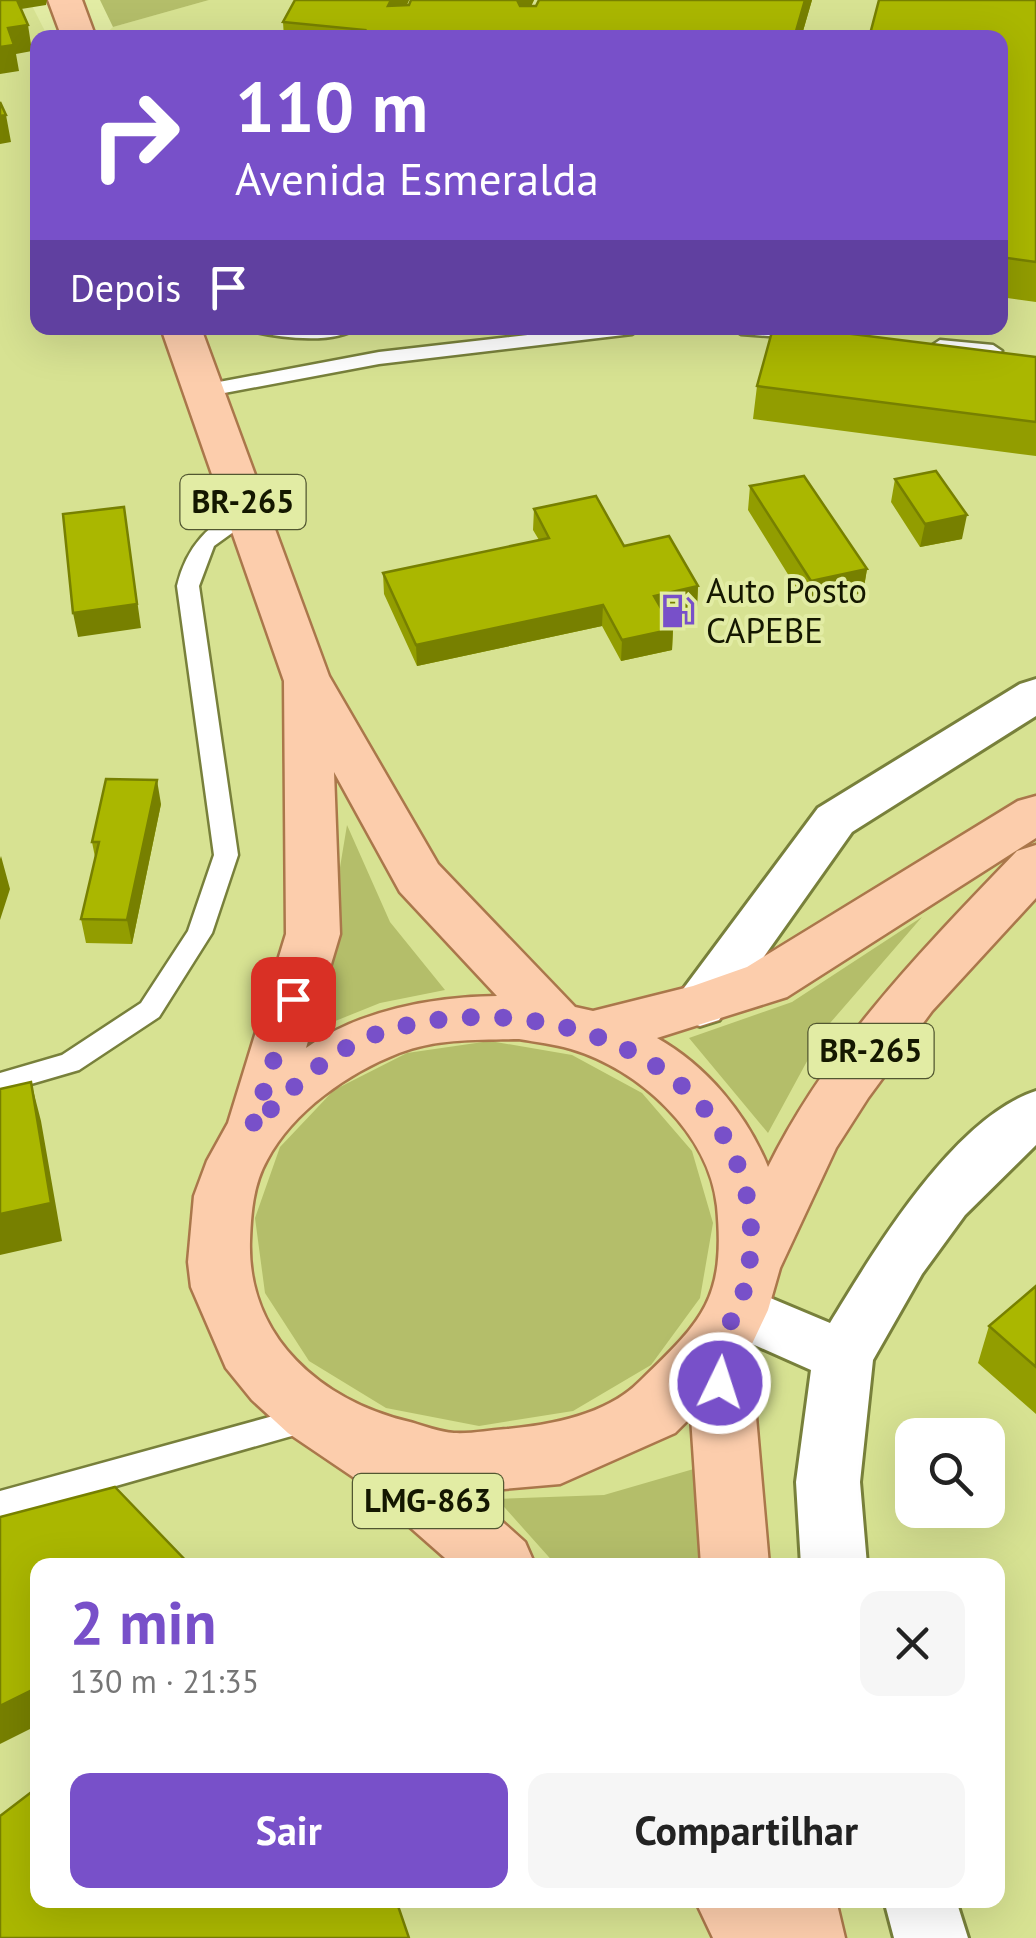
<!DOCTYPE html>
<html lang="pt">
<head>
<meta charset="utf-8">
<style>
  :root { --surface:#fff; --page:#f6f6f6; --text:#222; --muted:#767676; --accent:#7850c9 }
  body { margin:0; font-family:"PT Sans",sans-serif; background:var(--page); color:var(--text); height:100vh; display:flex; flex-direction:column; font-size:38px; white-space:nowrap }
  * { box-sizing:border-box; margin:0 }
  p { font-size:32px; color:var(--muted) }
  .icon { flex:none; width:55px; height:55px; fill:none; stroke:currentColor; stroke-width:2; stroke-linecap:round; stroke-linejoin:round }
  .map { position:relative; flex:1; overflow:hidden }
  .panel { position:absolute; left:30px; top:1558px; width:975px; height:350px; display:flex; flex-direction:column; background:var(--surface); border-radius:20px; box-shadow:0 10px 40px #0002 }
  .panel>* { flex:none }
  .hud { position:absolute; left:30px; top:30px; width:978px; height:305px; border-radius:20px; box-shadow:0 10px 40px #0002; background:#7850c9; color:#fff; overflow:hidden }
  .fabs { position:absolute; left:895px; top:1418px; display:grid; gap:20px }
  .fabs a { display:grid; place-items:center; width:110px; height:110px; border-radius:20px; background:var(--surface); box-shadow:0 10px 40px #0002; font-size:50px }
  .pin { position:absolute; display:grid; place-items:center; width:85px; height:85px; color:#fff; margin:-42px; border-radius:20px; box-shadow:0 5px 15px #0006 }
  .me { position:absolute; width:110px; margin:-55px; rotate:4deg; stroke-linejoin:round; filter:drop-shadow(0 0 8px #0008) }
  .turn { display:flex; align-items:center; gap:35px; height:210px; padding:0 40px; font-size:45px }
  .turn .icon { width:130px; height:130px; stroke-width:2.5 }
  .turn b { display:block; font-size:70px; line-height:85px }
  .then { display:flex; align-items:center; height:95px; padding:0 40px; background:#0003; gap:20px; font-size:38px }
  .round { display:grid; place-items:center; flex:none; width:105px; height:105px; border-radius:20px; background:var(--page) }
  .summary { display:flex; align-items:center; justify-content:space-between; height:170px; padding:0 40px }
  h1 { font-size:60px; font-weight:600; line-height:75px; color:var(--accent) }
  .action { display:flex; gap:20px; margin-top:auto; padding:20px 40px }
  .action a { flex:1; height:115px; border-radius:20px; background:var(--accent); color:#fff; font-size:40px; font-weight:600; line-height:115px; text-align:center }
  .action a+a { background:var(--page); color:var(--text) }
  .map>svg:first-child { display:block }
  .built { fill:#d7e292; fill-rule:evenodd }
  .green { fill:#b4be6a }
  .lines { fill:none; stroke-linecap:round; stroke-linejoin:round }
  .lane-casing { stroke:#78803b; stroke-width:5 }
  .street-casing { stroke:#78803b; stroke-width:6 }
  .primary-casing { stroke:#aa774b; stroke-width:5 }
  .lane { fill:#fff; fill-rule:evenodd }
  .street { fill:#fff; fill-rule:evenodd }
  .primary { fill:#fccdac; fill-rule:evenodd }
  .wall { fill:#929d00 }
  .shaded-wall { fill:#778000 }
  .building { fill:#aab700; stroke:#778000; stroke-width:2.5 }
  .route { stroke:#7850c9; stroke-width:18; stroke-dasharray:0 32.4 }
  .labels { text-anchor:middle; stroke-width:8; stroke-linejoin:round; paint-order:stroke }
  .shield { fill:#e2eca4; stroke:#525731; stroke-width:2.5 }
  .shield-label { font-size:32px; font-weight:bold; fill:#141700 }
  .poi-label { font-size:35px; fill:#141700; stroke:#e2eca4; text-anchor:start }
</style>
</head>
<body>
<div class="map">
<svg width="1036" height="1938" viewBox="0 0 1036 1938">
  <rect width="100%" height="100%" fill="#e2eca4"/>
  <path class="built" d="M0 0H29L48 37 38 38V328H1000V38L102 37 113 27 209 0H1036V1938H0ZM912 1435H988V1510H912ZM38 1565H998V1900H38Z"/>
  <path class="green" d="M100 0H209L113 27Z
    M347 825 390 922 445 990 380 1003 313 1030Z
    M922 917 824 1030 768 1133 689 1038 792 1002Z
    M490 1041 572 1055 642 1093 692 1151 713 1223 700 1298 651 1365 573 1411 479 1426 386 1408 309 1361 265 1293 255 1218 280 1147 334 1090 407 1053Z
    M704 1466 705 1565H556L497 1499 604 1495Z"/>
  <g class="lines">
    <g class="lane-casing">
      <path id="lane" d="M254 328H356C336 344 282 338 256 332Z
        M589 328H641L632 334 379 364 203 397 193 391 203 385 379 352Z
        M732 328H806L815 333 806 339 741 334Z
        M940 340 993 345 1002 351 993 357 933 350 931 346Z
        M247 509 257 515 214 546 199 586 238 855 212 933 159 1017 79 1070 0 1093V1073L62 1055 141 1003 188 931 214 855 177 586C186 548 209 520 247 509Z
        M313 1405 323 1409 328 1418 323 1427 0 1519V1491Z"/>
    </g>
    <g class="street-casing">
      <path id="street" d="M1036 679V716L852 832 719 1020 700 1026 681 1020 673 1006 681 992 818 808 1020 684Z
        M1036 1091V1145L965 1215 922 1274 873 1360 860 1482 867 1565H801L796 1482 811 1370 716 1328 707 1310 716 1292 737 1284 830 1323C874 1251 953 1118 1036 1091Z
        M884 1900H956L968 1938H894Z"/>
    </g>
    <g class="primary-casing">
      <path id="primary" d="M48 0H82L96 38H62Z
        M161 328H201L329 676 438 864 575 1007 593 1011 693 986 747 967 1018 801 1036 796V838L787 997 657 1038C707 1066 747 1115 768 1167 829 1044 923 949 1017 851L1036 845V898L932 1011 868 1098 836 1148 780 1268 768 1310 750 1348 769 1565H701L691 1417 675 1433 560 1484 469 1492 525 1542 535 1565H453L353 1477 288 1433 252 1400 226 1368 191 1287 188 1262 194 1196 207 1161 228 1123 286 934 284 681ZM334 772 400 892 497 996C432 997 360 1010 306 1048L340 934ZM519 1039C536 1042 554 1044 571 1049 639 1069 709 1133 717 1206 726 1300 702 1321 639 1382 606 1415 551 1425 507 1429 490 1430 471 1434 454 1433 440 1432 424 1426 410 1422 322 1401 247 1338 250 1241 251 1213 253 1185 267 1160 293 1111 348 1073 399 1053 437 1038 479 1040 519 1039Z
        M695 1900H836L845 1938H713Z"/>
    </g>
    <use href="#lane" class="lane"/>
    <use href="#street" class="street"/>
    <use href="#primary" class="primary"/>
  </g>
  <path class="wall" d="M295 0H409L407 5H409L411 0H534L531 6H536L539 0H812L801 38H284L283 22Z
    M1036 0V302L1000 297V38Z
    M1036 357V456L753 419 757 386Z
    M895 479 962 539 920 547 891 502Z
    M750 486 867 569 863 593 807 605 748 510Z
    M534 509 624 546 698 586 697 607 664 614 673 629 672 650 621 661 602 626 417 666 384 594 383 573 539 540 533 530Z
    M161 804 132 944 86 943 81 919 95 857 92 842Z
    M1036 1286V1414L978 1363 989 1326Z"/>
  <path class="shaded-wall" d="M13 0H47L46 5 15 10Z
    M391 0H409L391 38 388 6Z
    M517 0H534L517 36Z
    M805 0H812L801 38H794Z
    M28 25 32 51 16 54 19 71 0 74V47L8 28Z
    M6 115 11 142 0 144V116Z
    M124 507 141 628 78 637 73 613Z
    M967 515 962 539 920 547 925 524Z
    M867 569 863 593 807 605 811 581Z
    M698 586 697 607 652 617 654 596Z
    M603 605 602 626 417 666 416 645Z
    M673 629 672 650 621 661 622 640Z
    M157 780 161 804 132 944 127 920Z
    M1 856 10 889 0 920V859Z
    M31 1082 41 1121 62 1241 0 1255V1214Z
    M38 1687V1725L0 1744V1706Z"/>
  <path class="building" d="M0 0H17L28 25 8 28 14 45 0 47Z
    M295 0H391L388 6 409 5 411 0H517L520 6H536L539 0H805L794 38H361L365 30 283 22Z
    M879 0H1036V262L1000 257V38H869Z
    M0 102 6 115 0 116Z
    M773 328H804L1036 357V422L757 386Z
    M936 471 967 515 925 524 895 479Z
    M804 476 867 569 811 581 750 486Z
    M596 496 624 546 669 536 698 586 654 596 673 629 622 640 603 605 416 645 383 573 549 538 534 509Z
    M124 507 137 604 73 613 63 514Z
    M106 779 157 780 127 920 81 919 99 842H92Z
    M31 1082 51 1203 0 1214V1089Z
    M1036 1286V1367L989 1326Z
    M115 1487 190 1565H38V1687L0 1706V1517Z
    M38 1787V1900H396L409 1938H0V1816Z"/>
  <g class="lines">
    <path class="route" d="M293 999 252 1128C292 1088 331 1047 386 1031 525 988 724 1044 749 1208 754 1241 750 1282 736 1312 731 1323 721 1334 718 1346 715 1356 720 1372 720 1383"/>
  </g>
  <defs>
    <g id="fuel-bare" transform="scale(2.7)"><path d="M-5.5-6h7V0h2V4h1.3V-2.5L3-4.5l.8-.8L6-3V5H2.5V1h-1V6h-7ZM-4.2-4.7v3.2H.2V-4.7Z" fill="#7850c9" stroke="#e2eca4" stroke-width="2.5" paint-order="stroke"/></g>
  </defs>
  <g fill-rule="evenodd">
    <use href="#fuel-bare" x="678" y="611"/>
  </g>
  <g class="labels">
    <g class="shield">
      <rect x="180.5" y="475" width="125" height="54" rx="8"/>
      <rect x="808.5" y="1024" width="125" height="54" rx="8"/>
      <rect x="353" y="1474" width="150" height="54" rx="8"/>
    </g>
    <g class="shield-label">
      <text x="243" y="513">BR-265</text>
      <text x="871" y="1062">BR-265</text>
      <text x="428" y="1512">LMG-863</text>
    </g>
    <g class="poi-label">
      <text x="706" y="603">Auto Posto<tspan x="706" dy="40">CAPEBE</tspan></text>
    </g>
  </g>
</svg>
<div class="fabs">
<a><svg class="icon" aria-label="search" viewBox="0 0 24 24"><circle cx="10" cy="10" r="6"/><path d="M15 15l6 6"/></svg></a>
</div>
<div class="pin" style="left:293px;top:999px;background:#d93025"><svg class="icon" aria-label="arrive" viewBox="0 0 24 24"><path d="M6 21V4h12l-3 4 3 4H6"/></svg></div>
<svg class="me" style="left:720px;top:1383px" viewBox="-20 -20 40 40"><circle r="17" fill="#7850c9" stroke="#fff" stroke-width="3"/><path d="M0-11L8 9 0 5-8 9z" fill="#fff"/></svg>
<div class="hud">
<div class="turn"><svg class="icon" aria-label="right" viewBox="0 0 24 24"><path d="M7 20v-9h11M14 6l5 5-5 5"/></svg><div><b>110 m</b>Avenida Esmeralda</div></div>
<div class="then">Depois<svg class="icon" aria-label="arrive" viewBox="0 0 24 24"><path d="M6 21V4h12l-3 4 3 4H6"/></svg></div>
</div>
<section class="panel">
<div class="summary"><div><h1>2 min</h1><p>130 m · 21:35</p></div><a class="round"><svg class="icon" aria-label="close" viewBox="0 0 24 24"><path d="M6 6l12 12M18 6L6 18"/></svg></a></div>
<div class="action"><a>Sair</a><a>Compartilhar</a></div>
</section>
</div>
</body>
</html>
